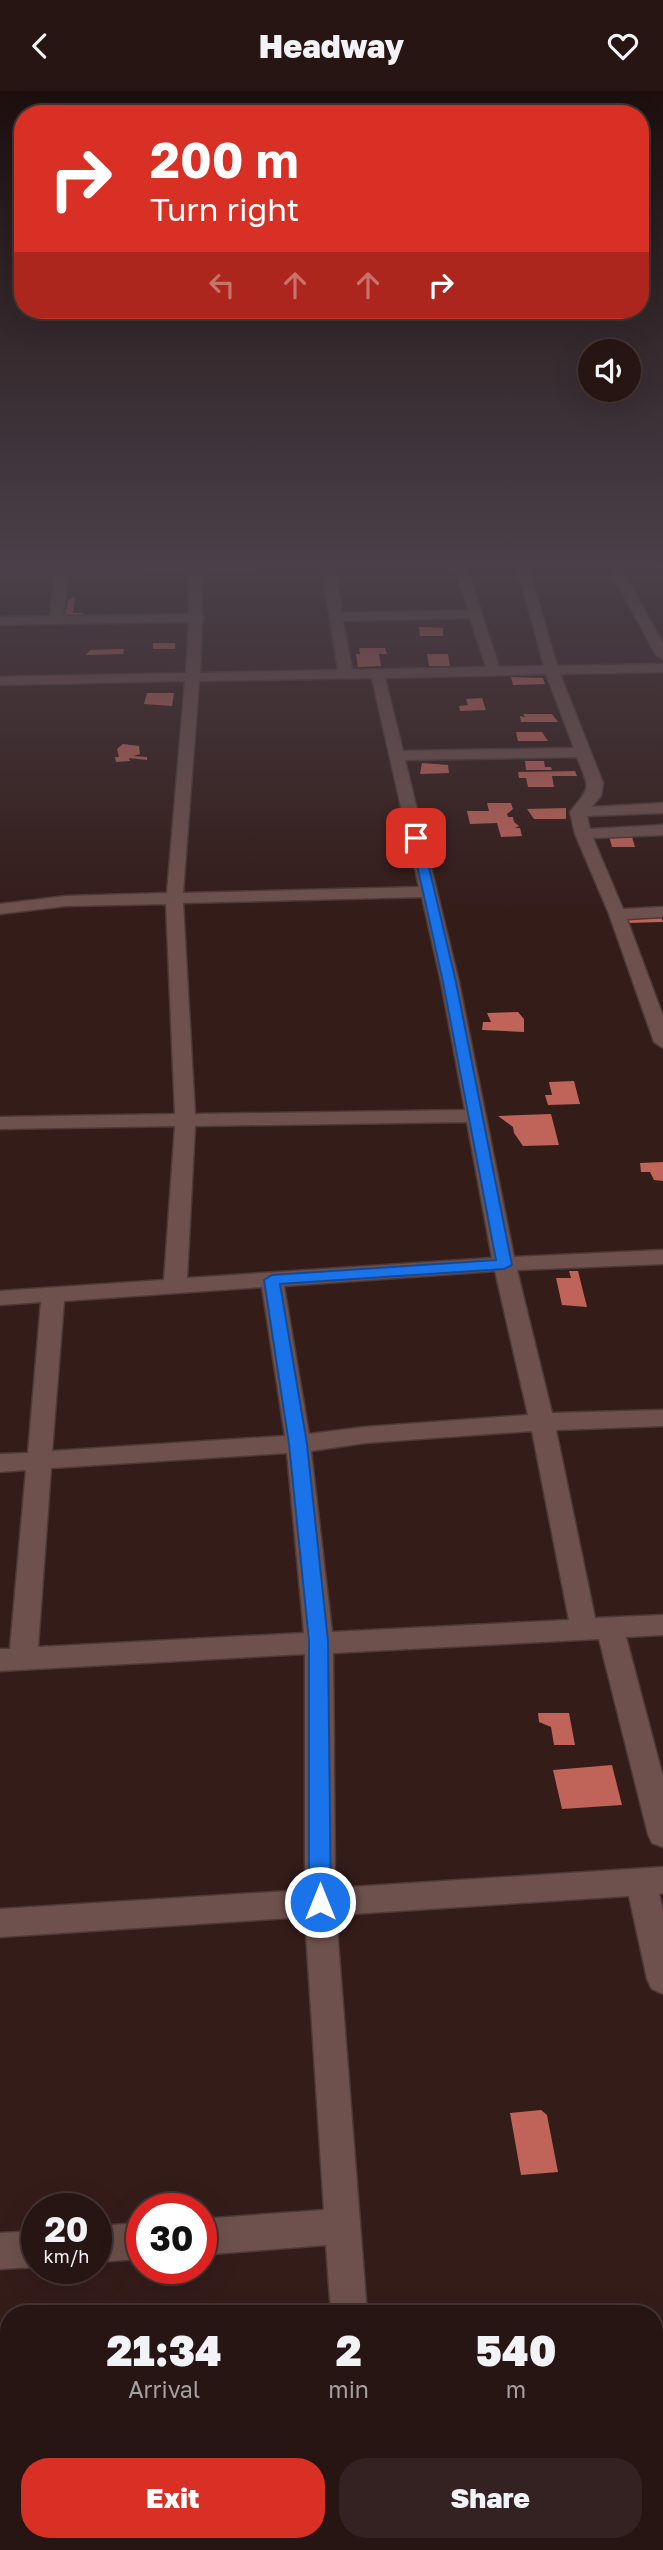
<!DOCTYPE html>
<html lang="en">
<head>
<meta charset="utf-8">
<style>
  :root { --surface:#271513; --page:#332221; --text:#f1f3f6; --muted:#a49fa0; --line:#433433; --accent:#d93025 }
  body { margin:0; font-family:"Golos Text",sans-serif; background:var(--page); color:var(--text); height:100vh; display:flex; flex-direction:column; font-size:26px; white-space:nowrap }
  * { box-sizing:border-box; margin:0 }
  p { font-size:23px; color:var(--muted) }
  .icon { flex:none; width:38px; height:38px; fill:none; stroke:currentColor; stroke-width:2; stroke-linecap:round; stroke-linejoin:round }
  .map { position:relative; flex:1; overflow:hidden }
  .drawer { position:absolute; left:0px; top:2214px; width:663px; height:247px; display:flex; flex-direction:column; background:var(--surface); border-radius:28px 28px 0 0; box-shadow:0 7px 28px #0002,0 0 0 2px var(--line) }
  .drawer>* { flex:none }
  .banner { position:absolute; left:14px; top:14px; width:635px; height:214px; border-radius:28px; box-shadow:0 7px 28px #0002,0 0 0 2px var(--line); background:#d93025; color:#fff; overflow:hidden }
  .controls { position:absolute; left:578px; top:248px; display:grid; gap:14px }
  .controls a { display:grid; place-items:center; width:63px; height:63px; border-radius:50%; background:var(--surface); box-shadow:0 7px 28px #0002,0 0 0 2px var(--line); font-size:35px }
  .speed { position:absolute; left:21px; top:2102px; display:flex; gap:14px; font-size:35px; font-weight:700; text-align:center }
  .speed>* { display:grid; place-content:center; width:91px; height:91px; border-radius:50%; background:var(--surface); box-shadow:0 7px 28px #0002,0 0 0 2px var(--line); line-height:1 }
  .speed small { font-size:18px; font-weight:400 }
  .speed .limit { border:10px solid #d22; background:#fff; color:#111 }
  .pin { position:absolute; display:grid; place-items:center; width:60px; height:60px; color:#fff; margin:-30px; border-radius:14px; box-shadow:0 4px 10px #0006 }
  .me { position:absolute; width:77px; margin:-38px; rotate:0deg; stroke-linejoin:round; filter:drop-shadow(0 0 5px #0008) }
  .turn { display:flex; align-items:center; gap:24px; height:147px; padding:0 21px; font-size:32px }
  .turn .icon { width:91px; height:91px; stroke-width:2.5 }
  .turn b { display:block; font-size:49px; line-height:60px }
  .lanes { display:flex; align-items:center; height:66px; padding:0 21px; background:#0003; justify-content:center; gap:35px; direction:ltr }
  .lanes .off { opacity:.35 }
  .eta { display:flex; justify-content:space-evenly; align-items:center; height:119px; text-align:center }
  .eta b { font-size:42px; font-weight:800; line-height:49px }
  .cta { display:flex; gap:14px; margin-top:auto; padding:14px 21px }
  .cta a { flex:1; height:80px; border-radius:28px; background:var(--accent); color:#fff; font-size:28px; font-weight:800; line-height:80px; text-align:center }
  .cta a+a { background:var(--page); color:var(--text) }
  header { display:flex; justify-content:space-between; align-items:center; height:91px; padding:0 21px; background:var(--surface); font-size:32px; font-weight:800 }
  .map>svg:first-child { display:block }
  .building { fill:#c06459 }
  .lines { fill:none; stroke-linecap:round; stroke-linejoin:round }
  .street-casing { stroke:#4d3a38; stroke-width:3 }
  .street { fill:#6e514d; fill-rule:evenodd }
  .route { fill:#1a73e8; stroke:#114b97; stroke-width:2 }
</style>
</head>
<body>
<header><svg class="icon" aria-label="back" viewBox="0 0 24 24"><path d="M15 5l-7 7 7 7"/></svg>Headway<svg class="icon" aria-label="heart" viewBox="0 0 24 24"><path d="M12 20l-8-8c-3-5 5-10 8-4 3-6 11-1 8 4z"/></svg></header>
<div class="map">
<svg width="663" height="2459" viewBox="0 0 663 2459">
  <rect width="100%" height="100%" fill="#341c19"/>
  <path class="building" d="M75 506 73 522H83V526L65 527 68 509Z
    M419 536 443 537V545H420Z
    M153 552H175V558H153Z
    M359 557H385L387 563H379L381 575 358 576 356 563H360Z
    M124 558 123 563 86 564 90 559Z
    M427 563H448L450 575H429Z
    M511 586 543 587 545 593 513 594Z
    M147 602H174L172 615 144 613Z
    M482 607 486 619 460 620 459 615 468 614 466 608Z
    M523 623H552L558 631H521L520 625 525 626Z
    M516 641H542L548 650H518Z
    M123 653 139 655 140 663 133 665 147 666V669L129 667 130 670 116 671 115 666H119L117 658Z
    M525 670H544L545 676H551L552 679H526Z
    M422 672 448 674 449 682 420 683Z
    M575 680 577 685H552L554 696H528L526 687H519L518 681Z
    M487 712H511L513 718 507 723 508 726H513L514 731 519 735 515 737H520L522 745 501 746 497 732 470 733 467 720H489Z
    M566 717V728H534L527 718Z
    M628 744 632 746 635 756H612L609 745Z
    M661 825 663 831 627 832 626 826Z
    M518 921 524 928V941L482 939 483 931H491L487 922Z
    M574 990 580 1013 548 1014 545 1004H552L549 991Z
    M551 1023 559 1054 523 1055 514 1042 513 1036 498 1025Z
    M663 1071V1090L654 1089 650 1081H641L640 1072Z
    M569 1180H578L587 1216 562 1214 556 1187H571Z
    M538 1622H569L575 1654H554L551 1636 539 1631Z
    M612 1674 622 1714 562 1718 553 1679Z
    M541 2019 547 2024 558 2081 521 2084 510 2022Z"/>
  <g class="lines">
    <g class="street-casing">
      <path id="street" d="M0 477H256L250 481H201L202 524 204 527 202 530 200 582 338 579 322 477H334L342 522 468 519 455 477H467L499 576 544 575 517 477H529L557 575 663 573V581L560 583 603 692 601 705 591 716 663 712V722L587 725 590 738 663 734V744L593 747 623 818 663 816V826L627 828 663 925V957L654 951 609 823 575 743 570 721C592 693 590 700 577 666L405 669 459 891 514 1166 663 1159V1173L517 1179 552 1322 663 1319V1335L556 1339 595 1527 663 1524V1544L626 1546 663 1686V1756L652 1752 648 1743 599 1548 333 1562 335 1797 663 1776V1802L659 1803 663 1819V1903L652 1898 647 1888 629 1805 336 1824 367 2222H331L326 2154 201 2164V2128L324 2119 305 1826 0 1846V1818L305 1799V1563L0 1580V1558H10L26 1379 0 1381V1363L28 1362 41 1211 0 1214V1200L164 1189 175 1035 0 1038V1026L175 1023 166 813 66 815 0 823V813L66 805 167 802 185 590 0 594V586L186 582 189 531 0 534V526L50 525 55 484 0 485ZM189 482V523L63 525 68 484ZM470 527 486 576 352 579 343 530ZM546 583 574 657 403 660 385 587ZM372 587 419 796 183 802 199 590ZM422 806 441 891 465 1019 195 1023 183 812ZM467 1031 492 1167 187 1187 195 1035ZM495 1180 528 1324 365 1336 309 1343 284 1195ZM262 1196 285 1345 52 1360 64 1210ZM532 1340 569 1529 332 1541 311 1360 365 1352ZM287 1362 304 1542 38 1556 51 1377Z
        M609 477H621L663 552V568L656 564Z
        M142 2132V2168L96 2171V2135Z
        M37 2140V2176L0 2178V2142Z
        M341 2452H381V2459H341Z"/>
    </g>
    <use href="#street" class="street"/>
  </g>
  <linearGradient id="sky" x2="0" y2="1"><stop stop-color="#1d0f0e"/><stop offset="0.58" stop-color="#4a4049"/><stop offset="1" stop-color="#4a4049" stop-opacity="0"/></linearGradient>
  <rect width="663" height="821" fill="url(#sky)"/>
  <path class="route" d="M416 743 422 747 456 891 512 1174 504 1178 280 1193 307 1353 328 1550 331 1811 328 1818 320 1821 312 1818 309 1811V1550L289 1353 264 1189 272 1184 496 1169 443 891 411 747Z"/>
</svg>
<div class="controls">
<a><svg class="icon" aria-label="sound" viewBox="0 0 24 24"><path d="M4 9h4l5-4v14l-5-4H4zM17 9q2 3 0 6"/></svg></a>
</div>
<div class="speed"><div>20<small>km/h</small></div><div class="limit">30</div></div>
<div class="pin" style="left:416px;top:747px;background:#d93025"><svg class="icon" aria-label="arrive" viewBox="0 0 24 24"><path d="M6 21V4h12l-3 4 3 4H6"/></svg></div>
<svg class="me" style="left:320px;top:1811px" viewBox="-20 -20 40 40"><circle r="17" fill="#1a73e8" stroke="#fff" stroke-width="3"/><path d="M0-11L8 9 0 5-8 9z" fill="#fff"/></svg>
<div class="banner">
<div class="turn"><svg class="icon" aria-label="right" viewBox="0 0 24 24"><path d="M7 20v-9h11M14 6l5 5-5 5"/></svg><div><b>200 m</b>Turn right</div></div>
<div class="lanes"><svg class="icon off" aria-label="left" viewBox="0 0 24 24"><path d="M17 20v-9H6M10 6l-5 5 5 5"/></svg><svg class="icon off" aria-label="ahead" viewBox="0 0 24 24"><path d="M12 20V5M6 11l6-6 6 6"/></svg><svg class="icon off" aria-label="ahead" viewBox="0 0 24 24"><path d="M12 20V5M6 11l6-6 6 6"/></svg><svg class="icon" aria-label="right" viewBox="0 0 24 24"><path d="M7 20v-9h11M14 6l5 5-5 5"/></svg></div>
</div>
<section class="drawer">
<div class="eta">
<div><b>21:34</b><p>Arrival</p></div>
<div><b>2</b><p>min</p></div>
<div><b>540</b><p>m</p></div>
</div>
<div class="cta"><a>Exit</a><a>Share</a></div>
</section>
</div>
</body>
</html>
